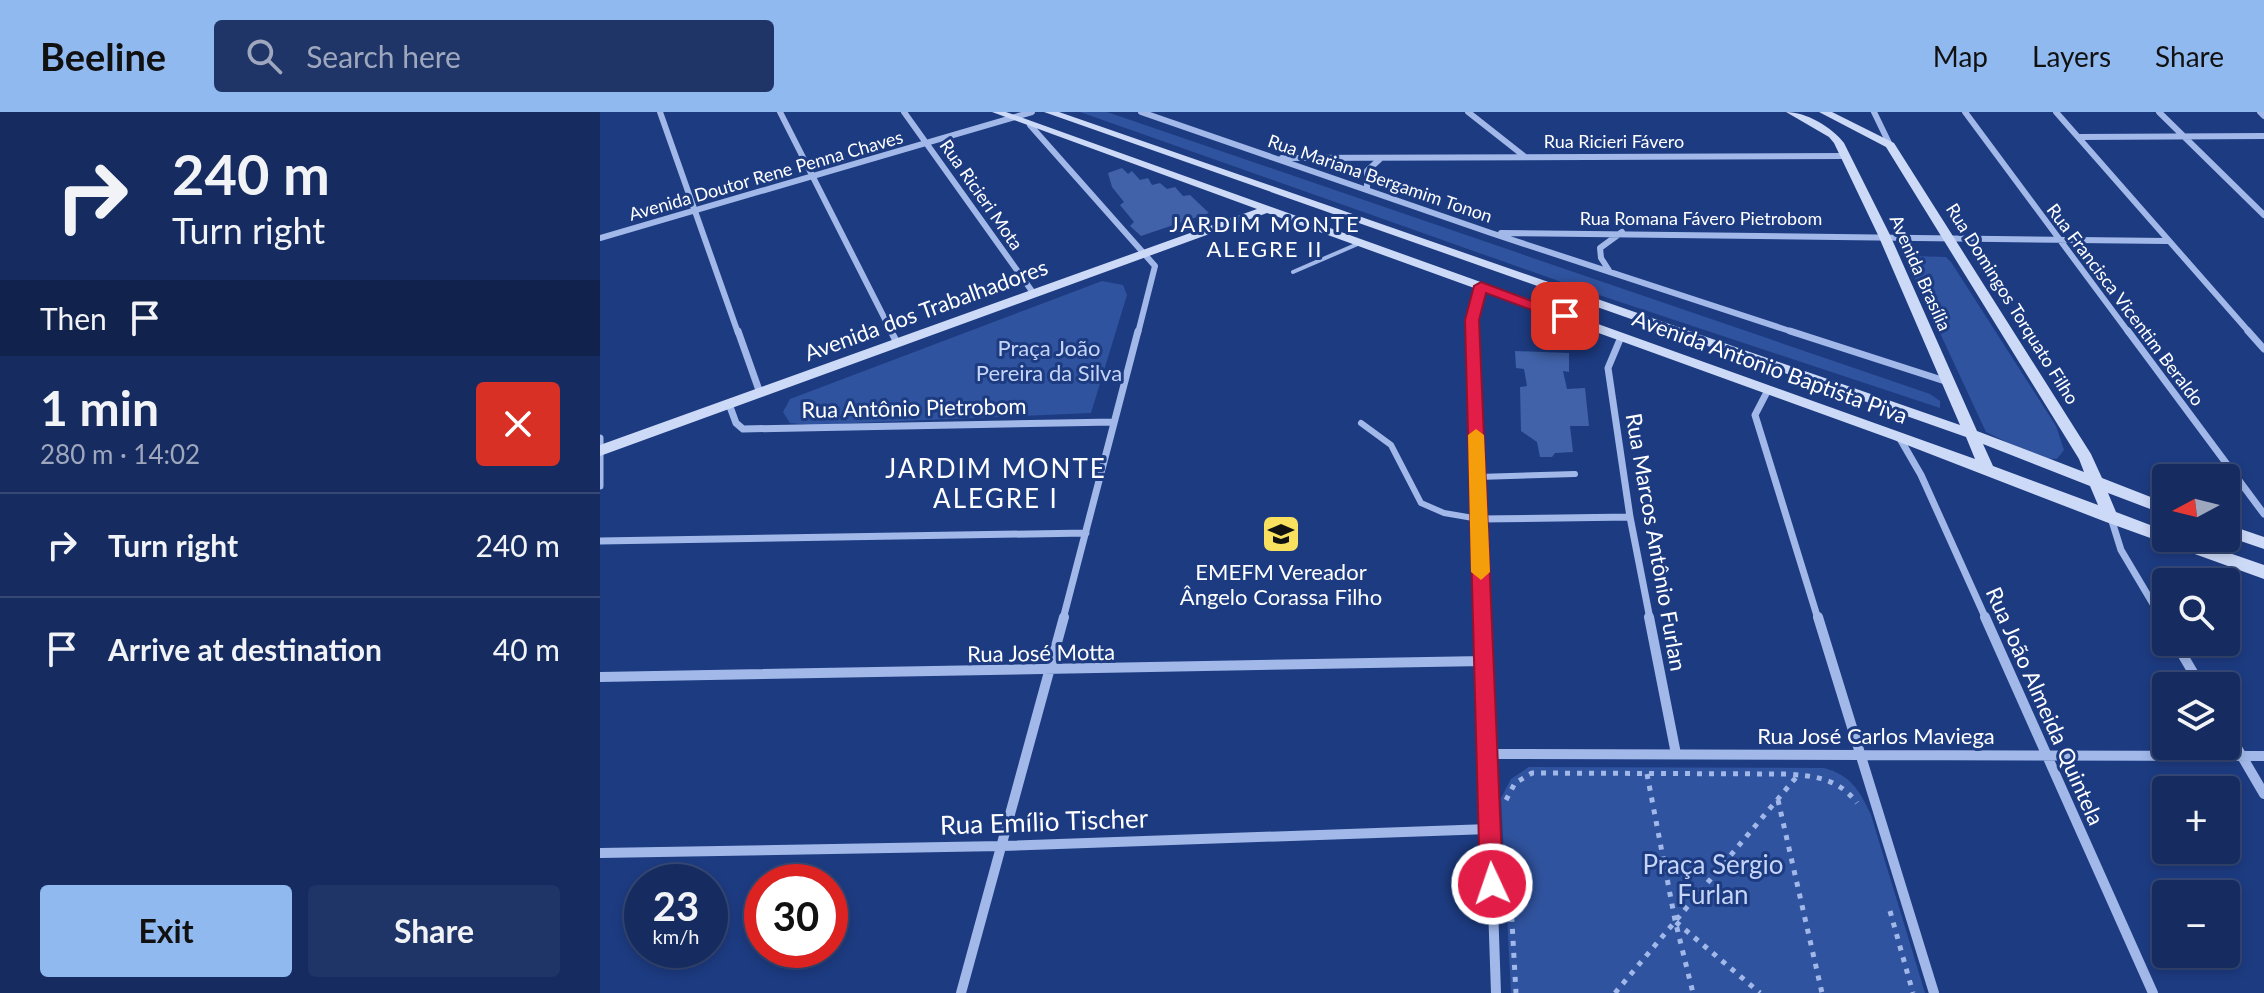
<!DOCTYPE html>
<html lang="en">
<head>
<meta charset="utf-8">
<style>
  :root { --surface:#162c61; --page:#1f3467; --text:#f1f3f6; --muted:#9ea7bd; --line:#354876; --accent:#90b9f0 }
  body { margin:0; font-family:Lato,sans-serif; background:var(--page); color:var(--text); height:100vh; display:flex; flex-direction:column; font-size:30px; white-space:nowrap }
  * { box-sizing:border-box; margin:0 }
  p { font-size:26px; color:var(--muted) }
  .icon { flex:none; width:44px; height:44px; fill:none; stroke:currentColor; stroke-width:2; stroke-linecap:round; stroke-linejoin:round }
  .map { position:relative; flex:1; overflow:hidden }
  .sheet { display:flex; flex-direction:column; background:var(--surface); width:600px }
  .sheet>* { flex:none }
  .guide { background:#162c61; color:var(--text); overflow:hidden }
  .needle { width:52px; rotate:263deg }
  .tools { position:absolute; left:1552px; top:352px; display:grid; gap:16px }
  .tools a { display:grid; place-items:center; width:88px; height:88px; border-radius:8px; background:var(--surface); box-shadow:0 4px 12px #0003,0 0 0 2px var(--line); font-size:40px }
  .speed { position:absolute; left:24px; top:752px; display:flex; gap:16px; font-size:40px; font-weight:700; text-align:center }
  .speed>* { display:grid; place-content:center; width:104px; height:104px; border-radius:50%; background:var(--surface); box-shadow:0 4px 12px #0003,0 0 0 2px var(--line); line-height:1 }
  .speed small { font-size:20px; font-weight:400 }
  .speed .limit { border:12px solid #d22; background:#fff; color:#111 }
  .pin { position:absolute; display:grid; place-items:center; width:68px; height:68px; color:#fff; margin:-34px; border-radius:16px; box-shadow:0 4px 12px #0006 }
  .me { position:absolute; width:88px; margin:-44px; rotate:357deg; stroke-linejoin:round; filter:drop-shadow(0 0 6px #0008) }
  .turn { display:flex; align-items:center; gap:28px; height:168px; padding:0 40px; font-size:36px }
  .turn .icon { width:104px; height:104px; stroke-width:2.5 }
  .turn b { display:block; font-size:56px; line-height:68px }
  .then { display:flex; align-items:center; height:76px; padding:0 40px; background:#0003; gap:16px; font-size:30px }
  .round { display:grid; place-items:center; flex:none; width:84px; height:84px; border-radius:8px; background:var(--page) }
  .overview { display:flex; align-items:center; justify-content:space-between; height:136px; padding:0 40px }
  h1 { font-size:48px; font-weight:700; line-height:60px }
  .button { display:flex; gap:16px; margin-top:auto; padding:16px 40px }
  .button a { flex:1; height:92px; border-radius:8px; background:var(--accent); color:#111; font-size:32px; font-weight:700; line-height:92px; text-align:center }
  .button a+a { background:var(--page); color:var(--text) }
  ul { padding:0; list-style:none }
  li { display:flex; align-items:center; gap:24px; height:104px; padding:0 40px; border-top:2px solid var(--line) }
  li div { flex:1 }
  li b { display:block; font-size:30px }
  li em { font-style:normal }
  header { display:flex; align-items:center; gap:48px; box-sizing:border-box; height:112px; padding:0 40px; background:var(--accent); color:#111 }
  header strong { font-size:38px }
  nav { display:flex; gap:44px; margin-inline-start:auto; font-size:28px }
  .search { width:560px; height:72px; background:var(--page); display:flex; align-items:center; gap:20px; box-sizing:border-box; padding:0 28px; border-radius:8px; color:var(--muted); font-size:30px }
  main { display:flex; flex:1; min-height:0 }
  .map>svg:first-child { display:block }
  .green { fill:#30539f }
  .building { fill:#4162a9 }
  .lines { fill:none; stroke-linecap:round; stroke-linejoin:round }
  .path { stroke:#a1b8e9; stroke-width:5; stroke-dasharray:5 7; stroke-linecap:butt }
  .lane-far1 { stroke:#a1b8e9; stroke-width:4 }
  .lane { stroke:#a1b8e9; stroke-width:6 }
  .street-far2 { stroke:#a1b8e9; stroke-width:6 }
  .street-far1 { stroke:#a1b8e9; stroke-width:7 }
  .street { stroke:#a1b8e9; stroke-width:10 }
  .secondary { fill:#ccd9f7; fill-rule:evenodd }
  .route { fill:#e11d48; stroke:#92132f; stroke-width:2 }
  .slow { fill:#f59e0b }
  .labels { text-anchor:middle; stroke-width:6; stroke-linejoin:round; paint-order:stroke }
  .far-street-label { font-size:18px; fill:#fff; stroke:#1d3b81 }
  .far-quarter-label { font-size:22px; letter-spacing:2px; fill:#fff; stroke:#1d3b81 }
  .street-label { font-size:22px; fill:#fff; stroke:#1d3b81 }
  .park-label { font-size:22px; fill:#c6d5f7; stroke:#1d3b81 }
  .poi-label { font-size:22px; fill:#fff; stroke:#1d3b81 }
  .quarter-label { font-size:26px; letter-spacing:2px; fill:#fff; stroke:#1d3b81 }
  .near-street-label { font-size:26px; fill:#fff; stroke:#1d3b81 }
  .near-park-label { font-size:26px; fill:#c6d5f7; stroke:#1d3b81 }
</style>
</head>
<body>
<header>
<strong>Beeline</strong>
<div class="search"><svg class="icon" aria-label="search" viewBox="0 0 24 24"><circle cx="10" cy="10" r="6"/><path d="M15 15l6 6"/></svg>Search here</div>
<nav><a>Map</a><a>Layers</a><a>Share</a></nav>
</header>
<main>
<section class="sheet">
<div class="guide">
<div class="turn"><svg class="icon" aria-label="right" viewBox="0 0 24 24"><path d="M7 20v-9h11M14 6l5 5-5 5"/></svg><div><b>240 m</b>Turn right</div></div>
<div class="then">Then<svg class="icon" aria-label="arrive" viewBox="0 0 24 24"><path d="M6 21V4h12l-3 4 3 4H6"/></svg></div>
</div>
<div class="overview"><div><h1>1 min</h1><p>280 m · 14:02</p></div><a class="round" style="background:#d93025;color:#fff"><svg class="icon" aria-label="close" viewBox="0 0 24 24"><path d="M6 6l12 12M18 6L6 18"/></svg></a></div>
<ul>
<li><svg class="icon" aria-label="right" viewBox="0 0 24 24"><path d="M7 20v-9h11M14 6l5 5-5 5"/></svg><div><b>Turn right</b></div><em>240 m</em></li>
<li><svg class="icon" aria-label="arrive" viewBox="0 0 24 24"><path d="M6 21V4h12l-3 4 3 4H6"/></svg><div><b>Arrive at destination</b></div><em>40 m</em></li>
</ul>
<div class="button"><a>Exit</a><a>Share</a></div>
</section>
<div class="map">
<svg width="1664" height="881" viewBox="0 0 1664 881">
  <rect width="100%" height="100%" fill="#1d3b81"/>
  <path class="green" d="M480 0H507L1330 282 1340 289V296L987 179Z
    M1312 144 1346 145 1351 150 1456 314 1464 338 1457 347 1439 346 1386 320 1307 150Z
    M502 169 523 173 527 183 491 301 210 313 190 311 183 300 190 287Z
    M929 655 1224 656C1251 663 1260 679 1271 703L1325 881H911L901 686 911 667Z"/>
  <path class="building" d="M522 56 528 62 532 59 540 68 548 66 552 73 560 71 567 77 575 75 583 84 590 83 609 101 541 124 530 114 534 110 520 93 524 90 512 75 508 61Z
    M915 239 969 241V260L963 259 967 277 985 276 989 314H970L973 340 955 341 952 345H940L937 330 921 319 920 275 927 274 924 257 916 256Z"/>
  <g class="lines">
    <path class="path" d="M1047 662 1075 808 1093 881
      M906 688 915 671 932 661 1187 662C1216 664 1239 667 1257 691
      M1178 688 1222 881
      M909 757 916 881
      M1290 799 1313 881
      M1076 810 1160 881
      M1015 881 1198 663"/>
    <path class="lane-far1" d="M693 160 760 131"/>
    <path class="lane" d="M761 311 791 333 821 391 844 401 879 407
      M878 365 975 362"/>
    <path class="street-far2" d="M60 0 138 221
      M180 0 292 221
      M304 0 434 182
      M541 0 891 121 1196 221
      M868 0 924 44
      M1274 0 1290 33
      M1365 0 1529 221
      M1456 0 1650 221
      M1559 0 1664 103
      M1660 0 1664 4
      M430 13 555 154 538 221
      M1479 25 1664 24
      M682 46 1245 44
      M767 78V59L781 46
      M901 121 1567 129
      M0 126 432 0
      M1010 160 1001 146 1000 136 1022 120
      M872 221V208L881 174"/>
    <path class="street-far1" d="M138 219 160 281
      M291 219 297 231
      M872 219 883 507
      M1190 219 1348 270
      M1528 219 1664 402
      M1648 219 1664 237
      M1021 225 1008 256 1030 405 1050 507
      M1168 278 1155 303 1218 507
      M129 292 136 311 143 317 514 310
      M1299 325 1321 363 1386 507
      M0 326V374
      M1511 406 1521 438 1562 507
      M879 407 1030 405
      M0 429 486 421
      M463 507 538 219"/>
    <path class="street" d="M883 505 896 881
      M1049 505 1076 642
      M1218 505 1334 881
      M1385 505 1553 881
      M1561 505 1566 514
      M1575 530 1601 574
      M0 565 884 549
      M1626 617 1664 682
      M888 642 1664 644
      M0 741 402 734 889 717
      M361 881 464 505"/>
    <path class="secondary" d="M392 0H406L1375 347 1366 325 444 0H459L1360 313 1278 123 1234 31 1229 25 1186 0C1206 0 1232 15 1244 31L1290 123 1377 319 1484 360 1479 347 1286 35 1219 0H1232L1294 31 1491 342 1502 366 1566 391V403L1508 381 1516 400 1566 419V426H1586L1664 453V467L1506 410 1294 328 667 101 0 344V333L657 97ZM1383 332 1490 374 1498 393 1393 354Z
      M1626 412 1664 425V437L1626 424Z"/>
  </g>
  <path class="route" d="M881 170 972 204 965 209 959 208 886 181 879 208 903 772 900 780 892 784 883 780 880 772 865 208 874 174Z"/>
  <path class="slow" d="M876 317 884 323 890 460 881 468 871 460 868 323Z"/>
  <defs>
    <g id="school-square" transform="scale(2)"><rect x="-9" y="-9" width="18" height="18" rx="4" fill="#f9e15f" stroke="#1d3b81"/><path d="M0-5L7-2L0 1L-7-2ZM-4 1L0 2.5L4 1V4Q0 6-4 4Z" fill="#111"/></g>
  </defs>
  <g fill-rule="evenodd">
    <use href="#school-square" x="681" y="422"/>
  </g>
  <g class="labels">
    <g class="far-street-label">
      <text x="1014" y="36">Rua Ricieri Fávero</text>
      <text transform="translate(166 64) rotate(-16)" y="6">Avenida Doutor Rene Penna Chaves</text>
      <text transform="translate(780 67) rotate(19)" y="6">Rua Mariana Bergamim Tonon</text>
      <text transform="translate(381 83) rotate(55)" y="6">Rua Ricieri Mota</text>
      <text x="1101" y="113">Rua Romana Fávero Pietrobom</text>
      <text transform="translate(1320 161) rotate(66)" y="6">Avenida Brasília</text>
      <text transform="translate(1412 192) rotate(58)" y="6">Rua Domingos Torquato Filho</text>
      <text transform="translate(1525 193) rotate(53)" y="6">Rua Francisca Vicentim Beraldo</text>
    </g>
    <g class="far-quarter-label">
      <text x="665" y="120">JARDIM MONTE<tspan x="665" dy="25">ALEGRE II</tspan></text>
    </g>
    <g class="street-label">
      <text transform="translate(326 198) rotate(-20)" y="8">Avenida dos Trabalhadores</text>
      <text transform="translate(1170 255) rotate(20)" y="8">Avenida Antonio Baptista Piva</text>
      <text transform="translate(314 296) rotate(-1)" y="8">Rua Antônio Pietrobom</text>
      <text transform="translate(1056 430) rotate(80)" y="8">Rua Marcos Antônio Furlan</text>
      <text transform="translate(441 541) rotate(-1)" y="8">Rua José Motta</text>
      <text transform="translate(1445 594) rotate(66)" y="8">Rua João Almeida Quintela</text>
      <text x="1276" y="632">Rua José Carlos Maviega</text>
    </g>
    <g class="park-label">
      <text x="449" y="244">Praça João<tspan x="449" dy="25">Pereira da Silva</tspan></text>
    </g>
    <g class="poi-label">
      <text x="681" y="468">EMEFM Vereador<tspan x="681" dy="25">Ângelo Corassa Filho</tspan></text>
    </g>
    <g class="quarter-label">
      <text x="396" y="366">JARDIM MONTE<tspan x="396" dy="30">ALEGRE I</tspan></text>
    </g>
    <g class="near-street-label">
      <text transform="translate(444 710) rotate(-2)" y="9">Rua Emílio Tischer</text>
    </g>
    <g class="near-park-label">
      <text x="1113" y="762">Praça Sergio<tspan x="1113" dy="30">Furlan</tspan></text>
    </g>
  </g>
</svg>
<div class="tools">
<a><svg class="needle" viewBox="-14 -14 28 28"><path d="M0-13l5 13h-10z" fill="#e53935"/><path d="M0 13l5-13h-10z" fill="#9ea7bd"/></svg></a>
<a><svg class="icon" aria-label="search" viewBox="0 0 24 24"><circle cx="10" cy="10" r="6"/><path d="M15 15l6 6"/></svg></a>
<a><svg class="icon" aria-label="layers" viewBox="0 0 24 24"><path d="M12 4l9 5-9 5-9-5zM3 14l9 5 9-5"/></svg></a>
<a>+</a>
<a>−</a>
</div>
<div class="speed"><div>23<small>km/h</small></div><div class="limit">30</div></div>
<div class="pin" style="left:965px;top:204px;background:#d93025"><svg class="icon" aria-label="arrive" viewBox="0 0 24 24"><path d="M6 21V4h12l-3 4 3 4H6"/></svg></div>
<svg class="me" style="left:892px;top:772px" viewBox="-20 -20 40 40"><circle r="17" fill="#e11d48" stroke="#fff" stroke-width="3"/><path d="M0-11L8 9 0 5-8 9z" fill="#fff"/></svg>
</div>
</main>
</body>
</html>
